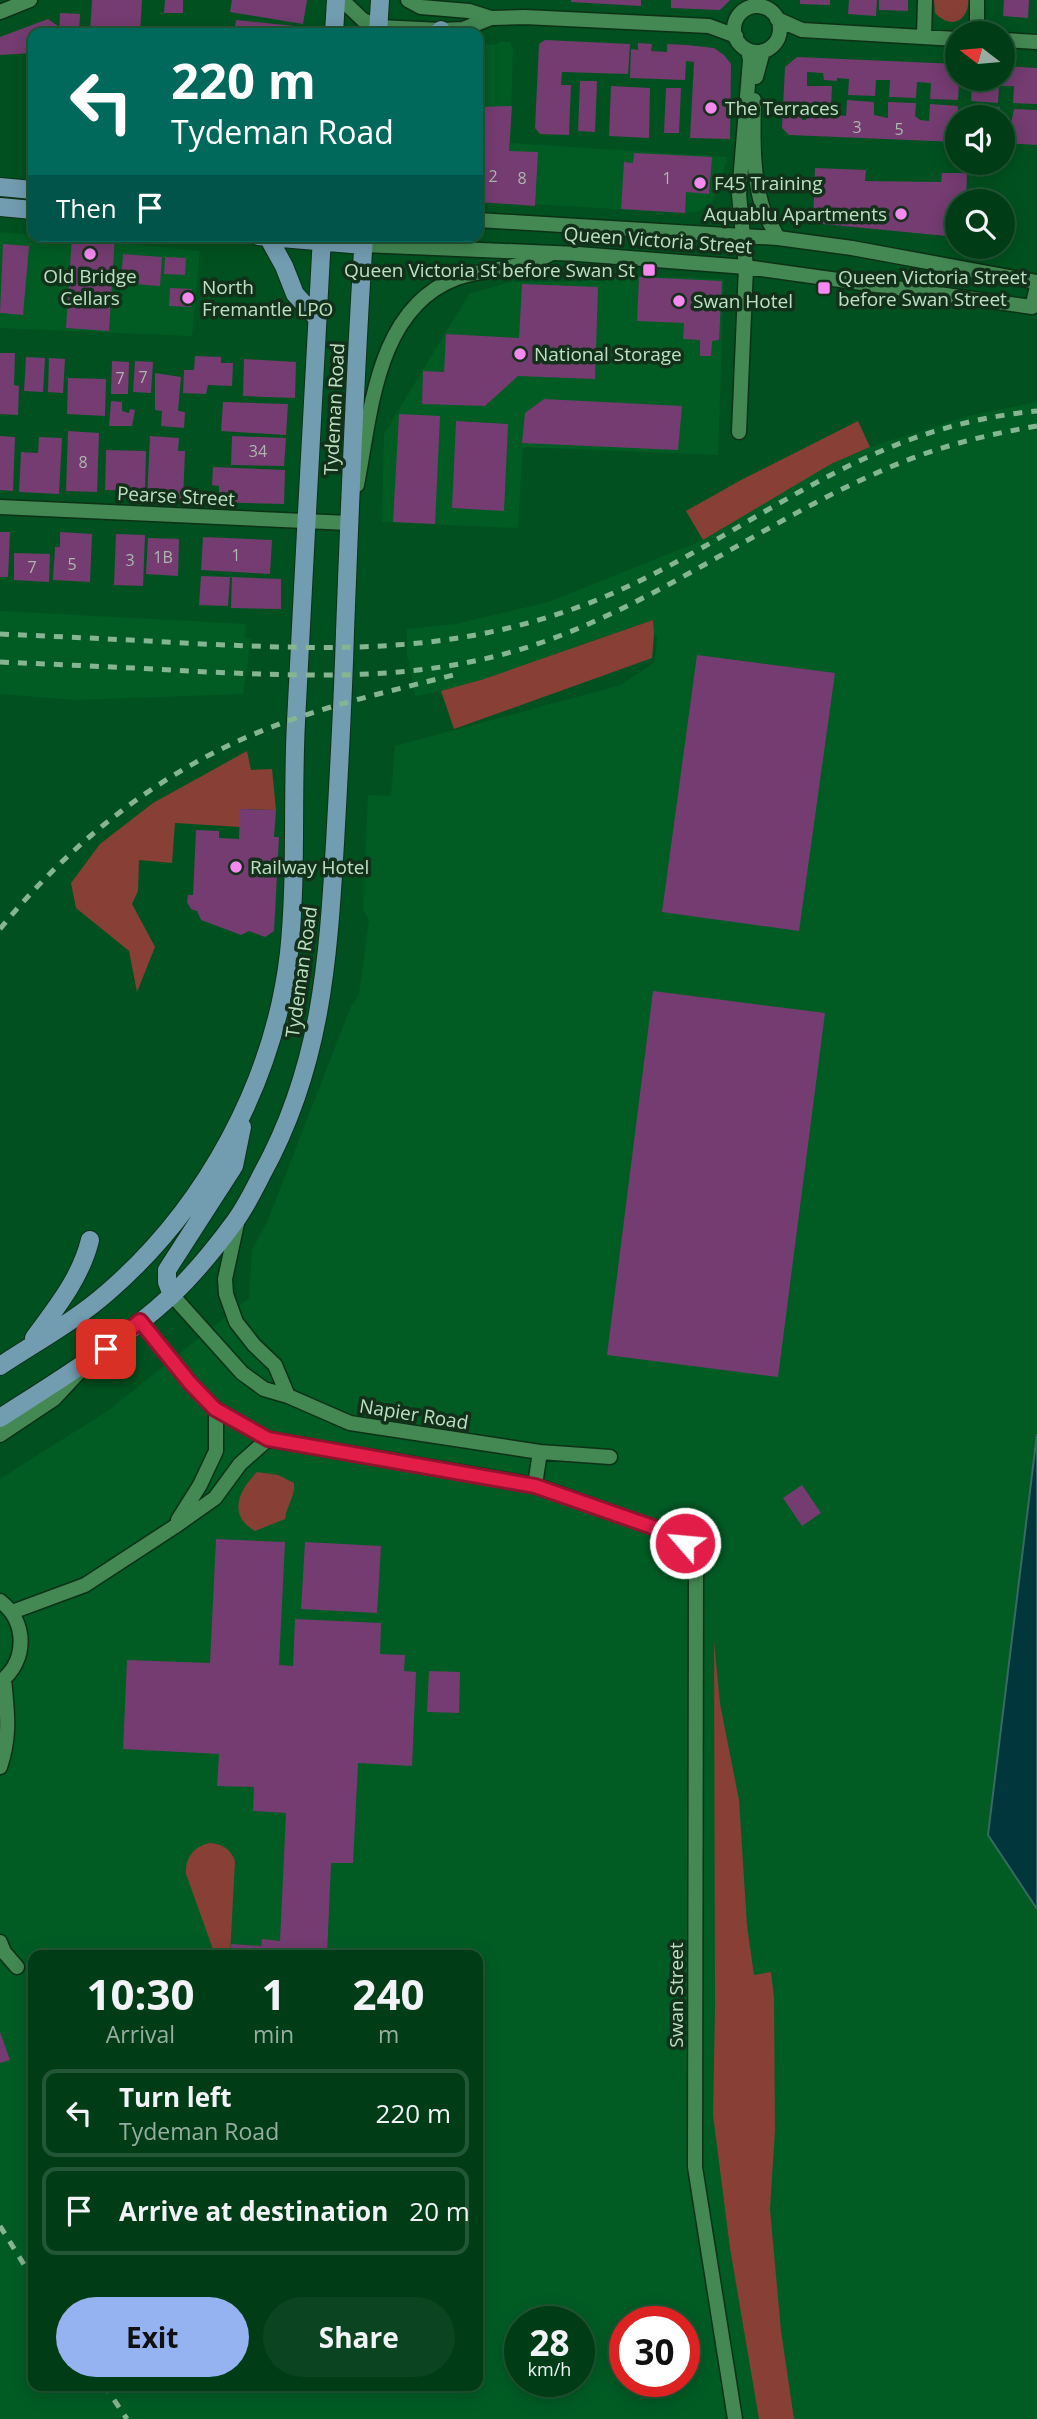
<!DOCTYPE html>
<html lang="en">
<head>
<meta charset="utf-8">
<style>
  :root { --surface:#003d17; --page:#0a4420; --text:#f1f3f6; --muted:#95aea1; --line:#225636; --accent:#95b2f1 }
  body { margin:0; font-family:"Open Sans",sans-serif; background:var(--page); color:var(--text); height:100vh; display:flex; flex-direction:column; font-size:26px; white-space:nowrap }
  * { box-sizing:border-box; margin:0 }
  p { font-size:23px; color:var(--muted) }
  .icon { flex:none; width:38px; height:38px; fill:none; stroke:currentColor; stroke-width:2; stroke-linecap:round; stroke-linejoin:round }
  .map { position:relative; flex:1; overflow:hidden }
  .sheet { position:absolute; left:28px; top:1950px; width:455px; height:441px; display:flex; flex-direction:column; background:var(--surface); border-radius:14px; box-shadow:0 4px 18px #0003,0 0 0 2px var(--line) }
  .sheet>* { flex:none }
  .guide { position:absolute; left:28px; top:28px; width:455px; height:214px; border-radius:14px; box-shadow:0 4px 18px #0003,0 0 0 2px var(--line); background:#00695c; color:#fff; overflow:hidden }
  .needle { width:46px; rotate:286deg }
  .tools { position:absolute; left:945px; top:21px; display:grid; gap:14px }
  .tools a { display:grid; place-items:center; width:70px; height:70px; border-radius:50%; background:var(--surface); box-shadow:0 4px 18px #0003,0 0 0 2px var(--line); font-size:35px }
  .speed { position:absolute; left:504px; top:2306px; display:flex; gap:14px; font-size:35px; font-weight:700; text-align:center }
  .speed>* { display:grid; place-content:center; width:91px; height:91px; border-radius:50%; background:var(--surface); box-shadow:0 4px 18px #0003,0 0 0 2px var(--line); line-height:1 }
  .speed small { font-size:18px; font-weight:400 }
  .speed .limit { border:10px solid #d22; background:#fff; color:#111 }
  .pin { position:absolute; display:grid; place-items:center; width:60px; height:60px; color:#fff; margin:-30px; border-radius:14px; box-shadow:0 4px 10px #0006 }
  .me { position:absolute; width:77px; margin:-38px; rotate:297deg; stroke-linejoin:round; filter:drop-shadow(0 0 5px #0008) }
  .turn { display:flex; align-items:center; gap:24px; height:147px; padding:0 28px; font-size:32px }
  .turn .icon { width:91px; height:91px; stroke-width:2.5 }
  .turn b { display:block; font-size:49px; line-height:60px }
  .then { display:flex; align-items:center; height:66px; padding:0 28px; background:#0003; gap:14px; font-size:26px }
  .eta { display:flex; justify-content:space-evenly; align-items:center; height:119px; text-align:center }
  .eta b { font-size:42px; font-weight:700; line-height:49px }
  .cta { display:flex; gap:14px; margin-top:auto; padding:14px 28px }
  .cta a { flex:1; height:80px; border-radius:42px; background:var(--accent); color:#111; font-size:28px; font-weight:700; line-height:80px; text-align:center }
  .cta a+a { background:var(--page); color:var(--text) }
  ul { padding:0; list-style:none }
  li { display:flex; align-items:center; gap:21px; height:88px; margin:0 14px 10px; padding:0 14px; border:4px solid var(--line); border-radius:14px }
  li div { flex:1 }
  li b { display:block; font-size:26px }
  li em { font-style:normal }
  .map>svg:first-child { display:block }
  .built { fill:#015c24; fill-rule:evenodd }
  .green { fill:#873f36 }
  .water { fill:#01363d; stroke:#3a6965; stroke-width:2 }
  .building { fill:#743c71 }
  .lines { fill:none; stroke-linecap:round; stroke-linejoin:round }
  .street-casing { stroke:#0d3116; stroke-width:17 }
  .primary-casing { stroke:#0d3116; stroke-width:20 }
  .street { stroke:#448853; stroke-width:14 }
  .primary { stroke:#729cb0; stroke-width:18 }
  .rail { stroke:#86b592; stroke-width:5; stroke-dasharray:9 9; stroke-linecap:butt }
  .route-casing { stroke:#92132f; stroke-width:18 }
  .route { stroke:#e11d48; stroke-width:12 }
  .poi-dot { fill:#f589ef; stroke:#13301a; stroke-width:2.5 }
  .labels { text-anchor:middle; stroke-width:7; stroke-linejoin:round; paint-order:stroke }
  .number-label { font-size:16px; fill:#acb7ae }
  .poi-label { font-size:19px; fill:#bee0c2; stroke:#13301a; text-anchor:start }
  .street-label { font-size:19px; fill:#bee0c2; stroke:#13301a }
</style>
</head>
<body>
<div class="map">
<svg width="1037" height="2419" viewBox="0 0 1037 2419">
  <rect width="100%" height="100%" fill="#00511f"/>
  <path class="built" d="M500 42H510L513 49 510 143 727 157 721 183 712 202 700 211 685 213 478 201V44L495 45Z
    M0 232 200 251 192 336 0 328Z
    M618 275 724 279 718 455 523 447 518 528 382 522 384 434 469 294 511 282H580Z
    M1037 402V1434L988 1835 1037 1909V2419H0V1479L109 1410 249 1298 252 1250 268 1220 351 1006 359 995 369 920 363 910 368 795 391 796 395 746 621 685 655 662 657 636 654 634 652 620 484 679 441 691 415 696 407 652V629L455 624 549 602 703 540 831 464 870 447 968 416ZM33 1955H478V2385H33ZM520 2322H579V2382H520ZM625 2322H684V2382H625Z
    M0 611 246 624 245 638 251 639 243 694 76 700 0 694Z"/>
  <path class="green" d="M934 0H969C967 23 951 29 935 13Z
    M858 421 870 447 831 464 703 540 686 511 741 480Z
    M653 620 654 634 652 658 454 729 441 691 484 679Z
    M247 751 251 770 272 769 276 810 240 809V827L175 823 172 863 139 860 138 891 132 904 155 947 137 992 129 951 76 908 71 883 100 844 153 803Z
    M257 1472 278 1475 294 1483C295 1498 287 1504 285 1519L255 1531C227 1515 239 1490 257 1472Z
    M714 1641 720 1704 739 1800 747 1926 754 1975 771 1972 774 1998 775 2130 770 2209 781 2331 794 2419H759L730 2248 713 2115 715 2007Z
    M209 1843C221 1843 231 1849 235 1861L230 1955H215L186 1874C185 1858 193 1847 209 1843Z"/>
  <path class="water" d="M1037 1434V1909L988 1835Z"/>
  <path class="building" d="M92 0H142L140 33H90Z
    M165 0H183V13H164Z
    M232 0H307L303 24 230 12Z
    M571 0H641V6L571 2Z
    M671 0H730L720 10 671 8Z
    M800 0H830V5L800 4Z
    M849 0H877L876 16 848 14Z
    M879 0H908V11L879 10Z
    M1004 0H1029L1028 18 1003 16Z
    M60 13 80 14 79 33H59Z
    M48 19 58 26 56 33H33V53L0 55V37Z
    M236 20 305 27 304 33H234Z
    M158 28 177 29V33H157Z
    M545 40 630 44 628 74 562 72 561 85H571L569 135 540 134 535 128 539 44Z
    M638 43 652 44 651 51 667 52V44L687 45 714 48 724 55 731 64 730 139 690 138 694 62 686 61 685 80 630 78 631 49 638 50Z
    M797 57 957 64V79H1003V66L1037 68V104L1013 103 1014 86H999L998 103 971 101 972 84H959L958 100 930 99 931 83 917 82 916 98 889 97 890 80H876L875 96 848 95 849 79 837 78V81L824 80 823 73 807 72V86H832L831 108 803 107 802 120H806L807 113 846 116 847 100 874 102V115L888 118V102L916 103 915 116 920 120 929 121 930 104 958 106 957 142 789 135 782 128 785 67Z
    M580 81H597L595 132 578 131Z
    M611 86 650 88 649 138 609 136Z
    M666 88H681L679 133H664Z
    M972 105 1000 107 998 117H971Z
    M512 106 509 151 538 152 535 206 478 202V107Z
    M1014 109 1037 110V145L1003 143V123L1011 124Z
    M634 153 712 157 709 194 686 192 685 213 621 209 624 162 633 163Z
    M815 168 866 170 865 181 941 182 942 173H967L966 201H957V237L813 223Z
    M72 236H115L109 331 66 328Z
    M3 244 29 246 23 315 0 313Z
    M123 254 162 257 160 286 121 283Z
    M165 257 186 258 185 275 164 274Z
    M639 277 722 281 719 340 712 341 711 356H700V340L683 339 684 323 637 321Z
    M522 284 598 287 595 379 518 376 485 406 422 404 423 371 444 372 446 334 519 338Z
    M170 288 192 289 191 307 169 306Z
    M0 353H15L14 385 19 386 18 415 0 414Z
    M195 356 221 357V363H233L232 386 208 385 206 394 183 393 184 370H194Z
    M26 357 45 358 43 392 24 391Z
    M49 358 65 359 63 393 48 392Z
    M244 359 296 362 295 398 243 396Z
    M112 361 129 362 128 394H111Z
    M135 361 153 362 151 393 133 392Z
    M155 373 181 377 178 411 185 412 184 428 161 426 162 411 155 410Z
    M68 378 106 379 105 416 67 414Z
    M544 399 682 406 678 450 522 443 525 413Z
    M111 401 122 402V411L129 413 130 409 135 410 132 426H109Z
    M223 402 288 404 286 435 221 431Z
    M399 414 440 416 435 524 393 522Z
    M456 421 508 424 504 511 452 508Z
    M68 431 99 433 97 492 66 491Z
    M0 436 15 437 13 491 0 490Z
    M150 436 179 438 178 451H185L183 500 147 498Z
    M232 436 286 438 284 466 231 465Z
    M39 437 62 438 59 494 19 492 21 452 38 453Z
    M106 450 146 451 145 491 105 490Z
    M213 467 285 470 284 504 213 502V495L219 494V486L212 485Z
    M0 532H10L8 577H0Z
    M60 532 92 534 90 582 53 580 55 547H60Z
    M116 534 145 535 143 586 114 585Z
    M203 537 272 540 270 574 201 570Z
    M148 538 179 539 178 576 146 574Z
    M14 553 50 554 49 582 14 580Z
    M201 576 230 577 228 606 199 605Z
    M232 577 281 579V609L231 608Z
    M697 655 835 673 799 931 662 912Z
    M240 809 276 810 274 837H279L274 931 265 937 249 931 241 935 201 920 197 911 191 909 187 902 188 895H193L196 830 219 831V838L239 839Z
    M653 991 825 1013 778 1377 607 1355Z
    M802 1485 821 1513 802 1526 783 1498Z
    M216 1539 285 1542 279 1665 293 1666 295 1619 381 1623 380 1654 405 1655 404 1671 416 1672 412 1766 358 1763 353 1863H331L327 1955H230L231 1944 261 1946 262 1939 280 1941 286 1813 253 1811 254 1787 217 1786 219 1754 123 1749 127 1660 210 1663Z
    M305 1542 381 1546 377 1613 301 1609Z
    M429 1671 460 1672 459 1713 427 1712Z
    M0 2032 10 2060 0 2063Z"/>
  <g class="lines">
    <g class="street-casing">
      <path id="street" d="M342 0 363 20 379 27 441 30 463 29 491 18
        M408 0 421 7 469 11 491 18 525 17 709 26 736 36
        M734 29a23 23 0 1 1 46 0a23 23 0 1 1-46 0Z
        M0 12 30 0
        M777 19 802 30 957 39
        M977 33V0
        M924 37 925 0
        M1003 40 1037 42
        M756 77 763 51
        M754 100C753 135 752 182 765 214 769 222 774 230 778 238
        M478 220 778 238 852 248 1037 282
        M363 245 578 254 746 267 1032 307 1037 287
        M739 432 746 267 739 194 750 60 748 50
        M357 485C371 413 376 308 457 278 488 267 521 270 550 254
        M0 507 349 523 351 515
        M238 1219 225 1279 226 1294 236 1322 254 1345 275 1365 288 1396
        M172 1295 242 1373 264 1389 288 1396 350 1423 540 1452 610 1457
        M140 1321 190 1383 216 1409 268 1439 535 1485 664 1531 685 1543 696 1568 695 2167 735 2419
        M0 1435 54 1399 82 1369
        M535 1485 540 1452
        M178 1520 200 1485 216 1451V1409
        M0 1601C27 1621 28 1661 0 1682
        M12 1612 85 1585 174 1527 215 1498 240 1464 268 1439
        M0 1767C11 1735 7 1711 4 1679
        M0 1942 4 1952 17 1967"/>
    </g>
    <g class="primary-casing">
      <path id="primary" d="M334 33 336 0
        M378 33 380 0
        M438 33 441 30
        M0 187 33 190
        M0 207 33 210
        M258 236 363 245
        M268 237 284 266 295 294 317 318
        M172 1295 167 1282V1270L234 1166 242 1127
        M34 1338C57 1307 81 1277 90 1240
        M0 1366C36 1342 75 1321 108 1292 206 1207 274 1082 289 953 297 876 292 799 296 722 305 560 312 398 322 236
        M0 1418C59 1380 120 1343 172 1295 195 1273 217 1246 236 1220 246 1206 254 1190 262 1174 321 1067 328 962 335 843 339 772 343 702 345 632 350 500 355 368 364 236"/>
    </g>
    <use href="#street" class="street"/>
    <use href="#primary" class="primary"/>
    <path class="rail" d="M0 634C67 637 134 640 202 644 339 650 452 654 584 605 688 566 777 496 879 452 929 430 983 416 1037 411
      M0 662C69 665 139 668 208 672 324 677 432 681 543 642 670 597 776 513 900 463 944 445 990 434 1037 426
      M0 929C70 843 160 771 264 730 326 705 392 691 457 674
      M0 2226 33 2279
      M104 2385 127 2419"/>
  </g>
  <g class="lines">
    <g class="route-casing">
      <path id="route" d="M106 1349 140 1321 190 1383 215 1409 268 1439 535 1486 664 1531 685 1543"/>
    </g>
    <use href="#route" class="route"/>
  </g>
  <g class="poi-dot">
    <circle cx="711" cy="108" r="7"/>
    <circle cx="700" cy="183" r="7"/>
    <circle cx="901" cy="214" r="7"/>
    <circle cx="90" cy="254" r="7"/>
    <rect x="642" y="263" width="14" height="14" rx="3.5"/>
    <rect x="817" y="281" width="14" height="14" rx="3.5"/>
    <circle cx="188" cy="298" r="7"/>
    <circle cx="679" cy="301" r="7"/>
    <circle cx="520" cy="354" r="7"/>
    <circle cx="236" cy="867" r="7"/>
  </g>
  <g class="labels">
    <g class="number-label">
      <text x="857" y="133">3</text>
      <text x="899" y="135">5</text>
      <text x="493" y="182">2</text>
      <text x="522" y="184">8</text>
      <text x="667" y="184">1</text>
      <text x="143" y="383">7</text>
      <text x="120" y="384">7</text>
      <text x="258" y="457">34</text>
      <text x="83" y="468">8</text>
      <text x="236" y="561">1</text>
      <text x="163" y="563">1B</text>
      <text x="130" y="566">3</text>
      <text x="72" y="570">5</text>
      <text x="32" y="573">7</text>
    </g>
    <g class="poi-label">
      <text x="725" y="115">The Terraces</text>
      <text x="714" y="190">F45 Training</text>
      <text x="887" y="221" text-anchor="end">Aquablu Apartments</text>
      <text x="635" y="277" text-anchor="end">Queen Victoria St before Swan St</text>
      <text x="90" y="283" text-anchor="middle">Old Bridge<tspan x="90" dy="22">Cellars</tspan></text>
      <text x="838" y="284">Queen Victoria Street<tspan x="838" dy="22">before Swan Street</tspan></text>
      <text x="202" y="294">North<tspan x="202" dy="22">Fremantle LPO</tspan></text>
      <text x="693" y="308">Swan Hotel</text>
      <text x="534" y="361">National Storage</text>
      <text x="250" y="874">Railway Hotel</text>
    </g>
    <g class="street-label">
      <text transform="translate(658 240) rotate(4)" y="7">Queen Victoria Street</text>
      <text transform="translate(334 409) rotate(-87)" y="7">Tydeman Road</text>
      <text transform="translate(176 496) rotate(3)" y="7">Pearse Street</text>
      <text transform="translate(301 972) rotate(-82)" y="7">Tydeman Road</text>
      <text transform="translate(414 1414) rotate(9)" y="7">Napier Road</text>
      <text transform="translate(676 1995) rotate(-90)" y="7">Swan Street</text>
    </g>
  </g>
</svg>
<div class="tools">
<a><svg class="needle" viewBox="-14 -14 28 28"><path d="M0-13l5 13h-10z" fill="#e53935"/><path d="M0 13l5-13h-10z" fill="#95aea1"/></svg></a>
<a><svg class="icon" aria-label="sound" viewBox="0 0 24 24"><path d="M4 9h4l5-4v14l-5-4H4zM17 9q2 3 0 6"/></svg></a>
<a><svg class="icon" aria-label="search" viewBox="0 0 24 24"><circle cx="10" cy="10" r="6"/><path d="M15 15l6 6"/></svg></a>
</div>
<div class="speed"><div>28<small>km/h</small></div><div class="limit">30</div></div>
<div class="pin" style="left:106px;top:1349px;background:#d93025"><svg class="icon" aria-label="arrive" viewBox="0 0 24 24"><path d="M6 21V4h12l-3 4 3 4H6"/></svg></div>
<svg class="me" style="left:685px;top:1543px" viewBox="-20 -20 40 40"><circle r="17" fill="#e11d48" stroke="#fff" stroke-width="3"/><path d="M0-11L8 9 0 5-8 9z" fill="#fff"/></svg>
<div class="guide">
<div class="turn"><svg class="icon" aria-label="left" viewBox="0 0 24 24"><path d="M17 20v-9H6M10 6l-5 5 5 5"/></svg><div><b>220 m</b>Tydeman Road</div></div>
<div class="then">Then<svg class="icon" aria-label="arrive" viewBox="0 0 24 24"><path d="M6 21V4h12l-3 4 3 4H6"/></svg></div>
</div>
<section class="sheet">
<div class="eta">
<div><b>10:30</b><p>Arrival</p></div>
<div><b>1</b><p>min</p></div>
<div><b>240</b><p>m</p></div>
</div>
<ul>
<li><svg class="icon" aria-label="left" viewBox="0 0 24 24"><path d="M17 20v-9H6M10 6l-5 5 5 5"/></svg><div><b>Turn left</b><p>Tydeman Road</p></div><em>220 m</em></li>
<li><svg class="icon" aria-label="arrive" viewBox="0 0 24 24"><path d="M6 21V4h12l-3 4 3 4H6"/></svg><div><b>Arrive at destination</b></div><em>20 m</em></li>
</ul>
<div class="cta"><a>Exit</a><a>Share</a></div>
</section>
</div>
</body>
</html>
